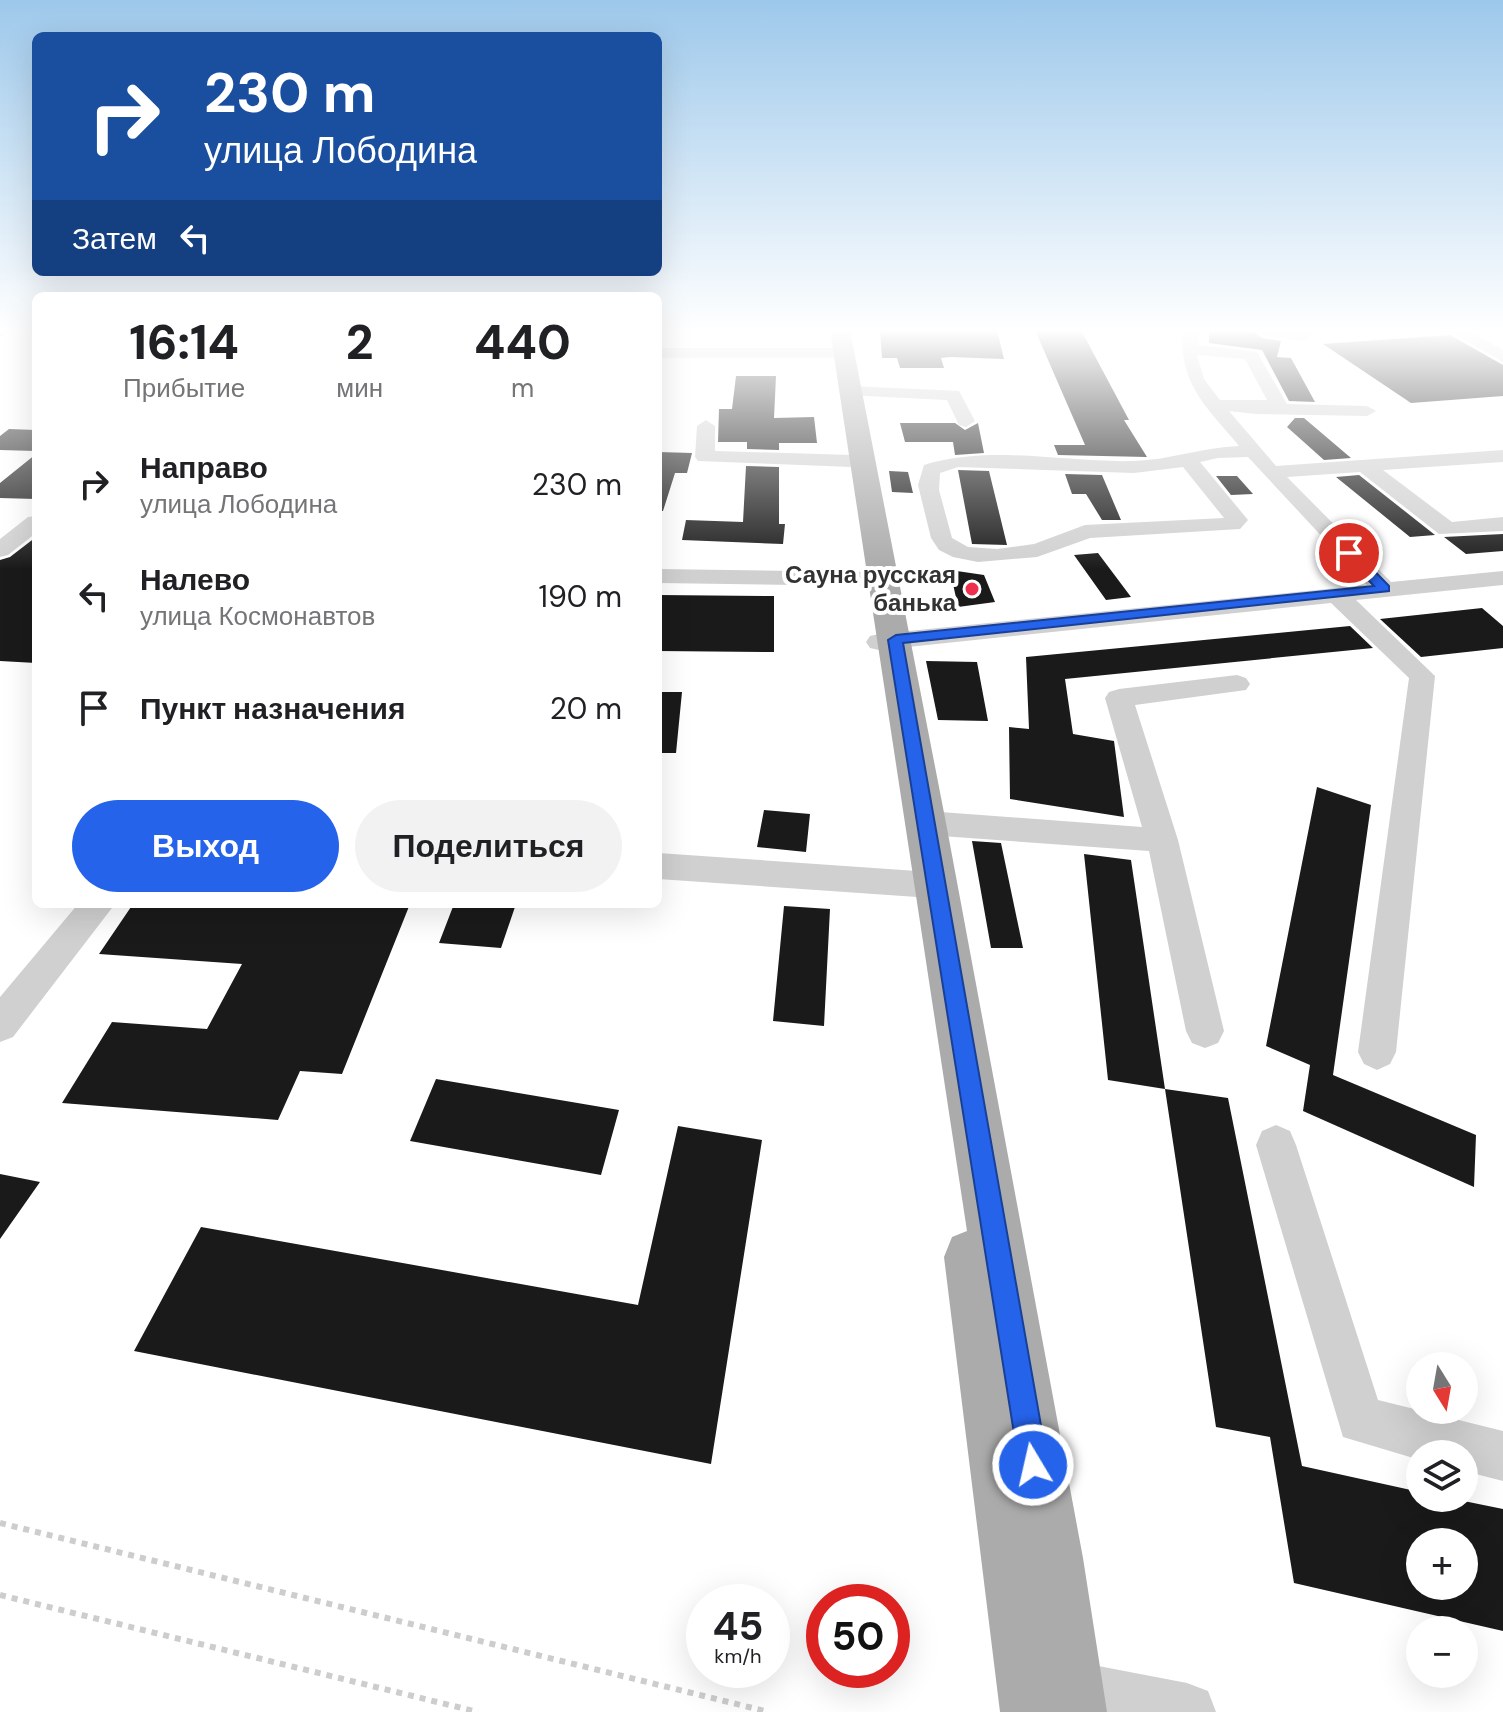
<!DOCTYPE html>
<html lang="ru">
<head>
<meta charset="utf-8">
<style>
  :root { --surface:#fff; --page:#f2f2f2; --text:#202124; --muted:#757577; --accent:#2563eb }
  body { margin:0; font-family:"DM Sans",sans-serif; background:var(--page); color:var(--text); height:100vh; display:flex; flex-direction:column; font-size:30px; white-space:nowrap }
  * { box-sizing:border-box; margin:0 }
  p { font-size:26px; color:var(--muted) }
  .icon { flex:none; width:44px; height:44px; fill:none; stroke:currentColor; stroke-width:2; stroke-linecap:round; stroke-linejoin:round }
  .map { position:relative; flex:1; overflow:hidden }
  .side { position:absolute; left:32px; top:292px; width:630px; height:616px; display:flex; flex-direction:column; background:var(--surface); border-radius:12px; box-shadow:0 8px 32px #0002 }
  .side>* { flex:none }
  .hud { position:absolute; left:32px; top:32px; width:630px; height:244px; border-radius:12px; box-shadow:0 8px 32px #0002; background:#1a4fa0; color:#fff; overflow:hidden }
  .needle { width:52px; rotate:169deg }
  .controls { position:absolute; left:1406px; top:1352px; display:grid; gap:16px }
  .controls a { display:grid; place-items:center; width:72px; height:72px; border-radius:50%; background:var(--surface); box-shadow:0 8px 32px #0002; font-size:40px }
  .speed { position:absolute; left:686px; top:1584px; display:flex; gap:16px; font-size:40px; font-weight:700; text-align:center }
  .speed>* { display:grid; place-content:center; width:104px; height:104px; border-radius:50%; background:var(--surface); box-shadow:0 8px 32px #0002; line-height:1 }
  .speed small { font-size:20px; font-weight:400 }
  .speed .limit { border:12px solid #d22; background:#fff; color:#111 }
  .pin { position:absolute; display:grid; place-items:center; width:68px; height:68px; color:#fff; margin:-34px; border:4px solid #fff; border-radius:50%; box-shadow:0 2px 8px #0007 }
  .me { position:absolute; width:88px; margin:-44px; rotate:351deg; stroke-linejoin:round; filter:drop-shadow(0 0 6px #0008) }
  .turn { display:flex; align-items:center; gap:28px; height:168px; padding:0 40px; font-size:36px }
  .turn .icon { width:104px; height:104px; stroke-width:2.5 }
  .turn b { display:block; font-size:56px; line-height:68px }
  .then { display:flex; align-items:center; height:76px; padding:0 40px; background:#0003; gap:16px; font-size:30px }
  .eta { display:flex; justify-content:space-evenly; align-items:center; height:136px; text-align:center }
  .eta b { font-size:48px; font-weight:800; line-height:56px }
  .action { display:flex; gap:16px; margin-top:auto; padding:16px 40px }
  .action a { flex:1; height:92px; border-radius:48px; background:var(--accent); color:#fff; font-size:32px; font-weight:800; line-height:92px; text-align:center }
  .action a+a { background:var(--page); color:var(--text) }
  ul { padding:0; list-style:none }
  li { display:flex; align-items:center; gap:24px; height:112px; padding:0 40px }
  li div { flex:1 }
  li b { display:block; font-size:30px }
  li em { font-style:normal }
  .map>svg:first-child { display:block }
  .building { fill:#1a1a1a; fill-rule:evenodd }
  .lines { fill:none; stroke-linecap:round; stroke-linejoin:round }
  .path { stroke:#cdcdcd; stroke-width:6; stroke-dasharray:6 6; stroke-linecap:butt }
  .minor { fill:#d0d0d0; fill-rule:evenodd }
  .major { fill:#ababab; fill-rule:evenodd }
  .rail { stroke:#888; stroke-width:3; stroke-dasharray:4 3; stroke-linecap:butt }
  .route { fill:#2563eb; stroke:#184099; stroke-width:2 }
  .poi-dot { fill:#ef2f4e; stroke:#fff; stroke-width:3 }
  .labels { text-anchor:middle; stroke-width:8; stroke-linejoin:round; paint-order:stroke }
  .far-poi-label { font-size:24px; font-weight:bold; fill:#333; stroke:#fff; text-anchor:end }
</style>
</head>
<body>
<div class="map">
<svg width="1503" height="1712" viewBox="0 0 1503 1712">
  <rect width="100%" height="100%" fill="#fff"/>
  <path class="building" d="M880 330H997L1004 359 950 357 941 358 944 368H900L897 358H882Z
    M1035 330H1081L1129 420H1124L1147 457 1058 455 1054 445H1085Z
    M1209 330H1251L1262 338 1281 341 1277 357 1291 358 1315 402 1289 401 1262 350 1209 343Z
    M1450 335 1503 365V396L1411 403 1323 344Z
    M736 376H776L774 418 814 417 817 443H779V450L747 449V442H718L719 409H732Z
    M1295 418H1304L1351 458 1324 460 1287 427Z
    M900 423H955L965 430 978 423 984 453 955 455 953 442H905Z
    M9 429 36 430V451L0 450V436Z
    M658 452 692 453 687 473H675L663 511H658Z
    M36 454V499L0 498V483Z
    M746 466 779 467V524H785L783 544 682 540 686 520 743 522Z
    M958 470 989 471 1007 545 972 544Z
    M889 471 908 472 913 493 892 492Z
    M1065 474 1102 475 1121 520H1102L1086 494H1072Z
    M1359 475 1435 535 1410 537 1336 477Z
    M1216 476H1237L1253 494 1231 495Z
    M1503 534V551L1466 554 1444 537Z
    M36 537V663L0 661V560L10 557Z
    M1098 553 1131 597 1106 600 1074 555Z
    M950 570 984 575 995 602 958 607Z
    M658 595 774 596V652L658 651Z
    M1482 608 1503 626V648L1421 657 1380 619Z
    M1350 626 1373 648 1065 679 1073 734 1114 741 1124 817 1010 799 1009 727 1029 729 1026 657Z
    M926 661 977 662 988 721 938 720Z
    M658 692H682L676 753H658Z
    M1317 787 1371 805 1333 1075 1476 1135 1474 1187 1303 1111 1310 1065 1266 1046Z
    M764 810 810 814 806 852 757 847Z
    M972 841 1001 843 1023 948H991Z
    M1084 854 1131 860 1165 1089 1108 1080Z
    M133 904H410L342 1074 300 1071 278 1120 62 1103 112 1022 207 1029 242 964 99 954Z
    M454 904H516L501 948 439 943Z
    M784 906 830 909 824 1026 773 1021Z
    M436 1079 619 1110 601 1175 410 1141Z
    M1165 1089 1228 1098 1302 1466 1420 1492V1498H1449L1503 1509V1631L1294 1583 1270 1437 1216 1427ZM1420 1542H1464V1586H1420Z
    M678 1126 762 1140 711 1464 134 1351 201 1227 638 1305Z
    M0 1174 40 1182 0 1239Z"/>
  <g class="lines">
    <path class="path" d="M0 1523 769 1712
      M0 1595 478 1712"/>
    <path class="minor" d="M0 330H9L0 336Z
      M1183 330H1199L1198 345 1257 352 1287 404 1367 406 1376 411 1367 416 1256 414 1229 411 1276 466 1503 450V462L1383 470 1452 522 1503 517V531L1439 534 1360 472 1287 477 1391 582 1503 571V585L1356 600 1435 676 1396 1052 1390 1064 1377 1070 1364 1064 1358 1052 1409 678 1331 603 879 650 870 648 866 642 870 636 879 634 1367 585 1248 457 1218 458 1200 462 1248 520 1240 529 1090 538 1037 557 978 562 953 557 939 550 931 538 918 485 924 465C991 444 1065 463 1134 461 1170 460 1203 447 1239 446 1207 407 1178 384 1183 330ZM1197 355 1245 359 1267 400H1220L1204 379ZM958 467 1134 473 1183 467 1224 518 1085 525 1034 544 997 549 968 547 952 538 939 490 940 473Z
      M1254 330H1312L1308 339 1302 341 1262 335Z
      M1448 330H1468L1503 350V362Z
      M658 348H835L843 353 835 358H658Z
      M851 386 959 391 975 421 966 427 959 425 947 400 845 395 842 391 845 387Z
      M706 420 715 426V451L852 455 862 461 852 467 698 461 695 457 697 426Z
      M36 516V533L8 555 0 557V539L28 517Z
      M658 569 870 572 878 574 882 579 878 584 870 586 658 583Z
      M1237 675 1246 678 1250 684 1246 690 1135 705 1178 840 1224 1031 1218 1043 1205 1048 1192 1043 1186 1031 1149 851 927 835 916 831 912 823 916 815 927 811 1142 827 1105 698 1109 692 1119 689Z
      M658 853 917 871 929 875 933 884 929 893 917 897 658 879Z
      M78 904H115L13 1037 0 1042V997Z
      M1276 1125 1290 1131 1296 1145 1378 1400 1503 1431V1481L1464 1471V1454H1420V1460L1343 1437 1256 1145 1262 1131Z
      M1067 1660 1187 1683 1208 1691 1216 1712H1053L1047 1709 1038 1689 1047 1669Z"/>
    <path class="major" d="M830 330H850L946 823 1083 1558 1107 1712H1000L944 1257 952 1237 967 1231Z"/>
    <path class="rail" d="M0 336 10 330"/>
  </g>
  <linearGradient id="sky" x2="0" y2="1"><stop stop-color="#9dc8eb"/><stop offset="0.58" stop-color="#fff"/><stop offset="1" stop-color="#fff" stop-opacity="0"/></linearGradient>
  <rect width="1503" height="570" fill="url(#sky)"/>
  <path class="route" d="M1345 550H1354L1389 586V591L903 643 1048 1465 1043 1475 1033 1479 1023 1475 1019 1465 888 640 896 635 1374 586 1345 556Z"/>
  <circle class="poi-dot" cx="972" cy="589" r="8"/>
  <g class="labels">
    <g class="far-poi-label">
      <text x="956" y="583">Сауна русская<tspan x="956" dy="28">банька</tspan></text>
    </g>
  </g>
</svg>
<div class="controls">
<a><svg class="needle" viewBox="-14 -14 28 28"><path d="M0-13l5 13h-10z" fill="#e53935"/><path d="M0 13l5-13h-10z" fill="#757577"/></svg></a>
<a><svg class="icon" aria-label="layers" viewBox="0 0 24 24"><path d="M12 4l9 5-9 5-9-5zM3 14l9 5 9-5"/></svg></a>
<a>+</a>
<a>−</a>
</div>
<div class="speed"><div>45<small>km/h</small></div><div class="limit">50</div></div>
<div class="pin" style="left:1349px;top:553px;background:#d93025"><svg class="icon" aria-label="arrive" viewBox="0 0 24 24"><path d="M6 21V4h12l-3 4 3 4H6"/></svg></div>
<svg class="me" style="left:1033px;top:1465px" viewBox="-20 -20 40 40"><circle r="17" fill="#2563eb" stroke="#fff" stroke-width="3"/><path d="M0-11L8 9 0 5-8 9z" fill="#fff"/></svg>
<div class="hud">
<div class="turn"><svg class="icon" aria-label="right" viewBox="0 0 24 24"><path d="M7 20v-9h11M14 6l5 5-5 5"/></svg><div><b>230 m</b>улица Лободина</div></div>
<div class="then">Затем<svg class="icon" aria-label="left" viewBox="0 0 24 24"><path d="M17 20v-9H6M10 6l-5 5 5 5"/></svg></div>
</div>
<section class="side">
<div class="eta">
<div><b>16:14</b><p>Прибытие</p></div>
<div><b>2</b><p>мин</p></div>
<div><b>440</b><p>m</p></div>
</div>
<ul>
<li><svg class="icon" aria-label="right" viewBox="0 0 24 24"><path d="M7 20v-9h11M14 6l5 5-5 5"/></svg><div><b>Направо</b><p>улица Лободина</p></div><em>230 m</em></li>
<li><svg class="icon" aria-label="left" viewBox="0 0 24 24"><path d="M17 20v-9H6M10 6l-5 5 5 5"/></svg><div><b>Налево</b><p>улица Космонавтов</p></div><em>190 m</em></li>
<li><svg class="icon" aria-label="arrive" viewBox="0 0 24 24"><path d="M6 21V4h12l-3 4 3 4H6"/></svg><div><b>Пункт назначения</b></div><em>20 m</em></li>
</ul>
<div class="action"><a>Выход</a><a>Поделиться</a></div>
</section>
</div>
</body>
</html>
